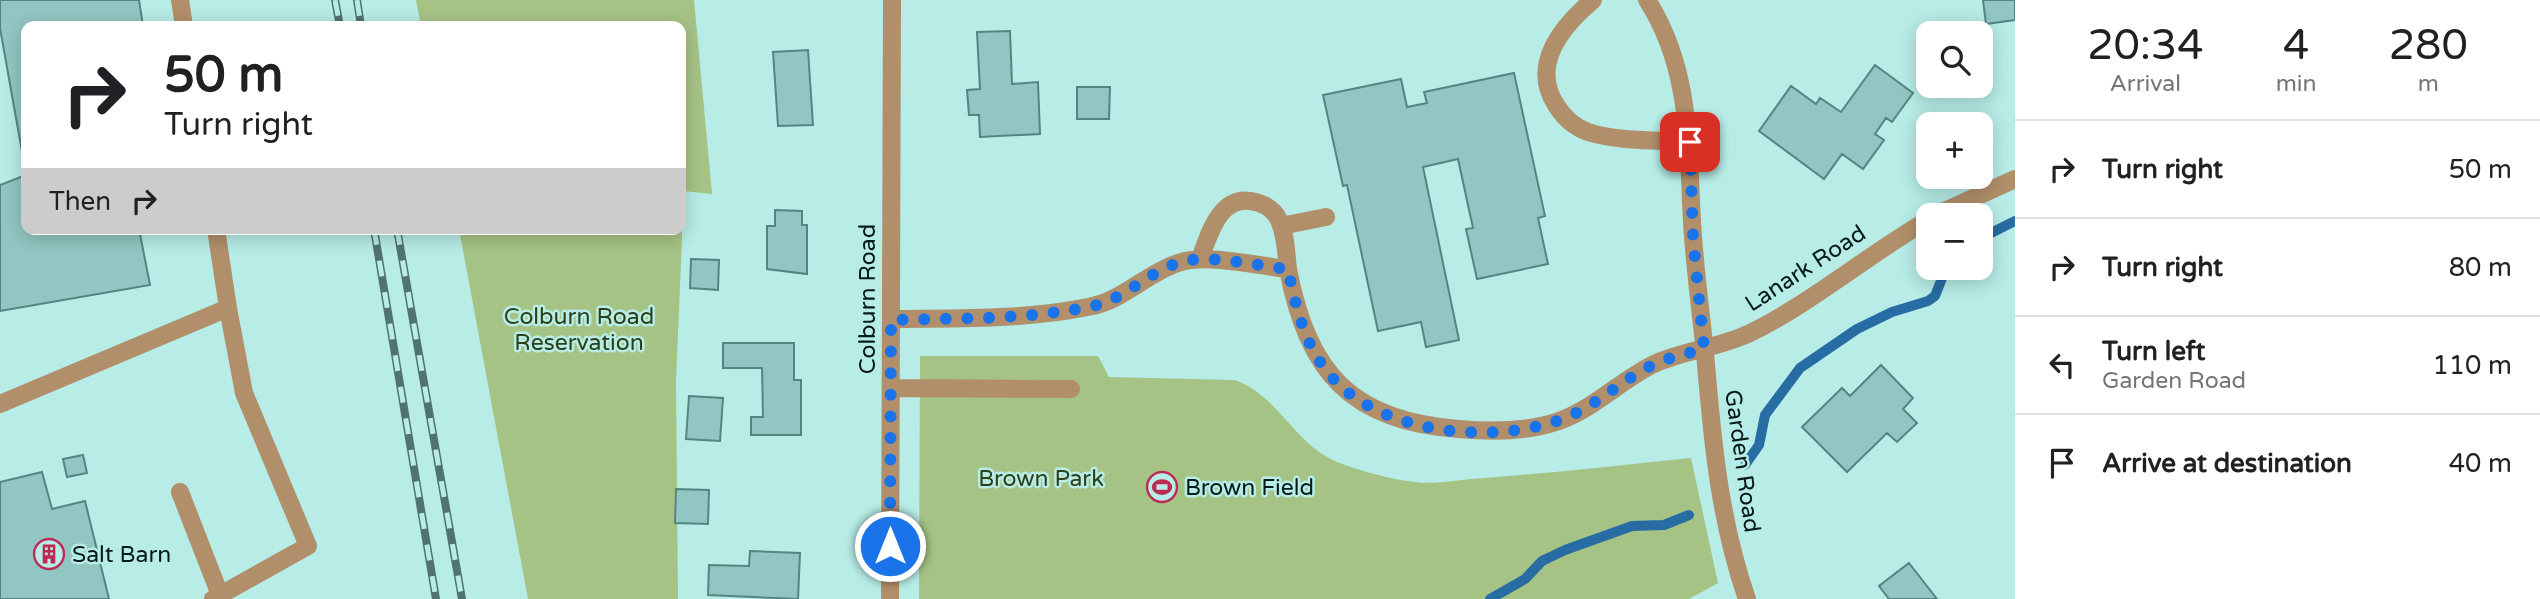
<!DOCTYPE html>
<html lang="en">
<head>
<meta charset="utf-8">
<style>
  :root { --surface:#fff; --page:#f2f2f2; --text:#202124; --muted:#757577; --line:#e0e0e0 }
  body { margin:0; font-family:"Varela Round",sans-serif; background:var(--page); color:var(--text); height:100vh; display:flex; flex-direction:column; font-size:26px; white-space:nowrap }
  * { box-sizing:border-box; margin:0 }
  p { font-size:23px; color:var(--muted) }
  .icon { flex:none; width:38px; height:38px; fill:none; stroke:currentColor; stroke-width:2; stroke-linecap:round; stroke-linejoin:round }
  .map { position:relative; flex:1; overflow:hidden }
  .panel { display:flex; flex-direction:column; background:var(--surface); width:525px }
  .panel>* { flex:none }
  .banner { position:absolute; left:21px; top:21px; width:665px; height:214px; border-radius:14px; box-shadow:0 4px 18px #0003; background:#fff; color:var(--text); overflow:hidden }
  .controls { position:absolute; left:1916px; top:21px; display:grid; gap:14px }
  .controls a { display:grid; place-items:center; width:77px; height:77px; border-radius:14px; background:var(--surface); box-shadow:0 4px 18px #0003; font-size:35px }
  .pin { position:absolute; display:grid; place-items:center; width:60px; height:60px; color:#fff; margin:-30px; border-radius:14px; box-shadow:0 4px 10px #0006 }
  .me { position:absolute; width:77px; margin:-38px; rotate:0deg; stroke-linejoin:round; filter:drop-shadow(0 0 5px #0008) }
  .turn { display:flex; align-items:center; gap:24px; height:147px; padding:0 28px; font-size:32px }
  .turn .icon { width:91px; height:91px; stroke-width:2.5 }
  .turn b { display:block; font-size:49px; line-height:60px }
  .then { display:flex; align-items:center; height:66px; padding:0 28px; background:#0003; gap:14px; font-size:26px }
  .eta { display:flex; justify-content:space-evenly; align-items:center; height:119px; text-align:center }
  .eta b { font-size:42px; font-weight:600; line-height:49px }
  ul { padding:0; list-style:none }
  li { display:flex; align-items:center; gap:21px; height:98px; padding:0 28px; border-top:2px solid var(--line) }
  li div { flex:1 }
  li b { display:block; font-size:26px }
  li em { font-style:normal }
  main { display:flex; flex:1; min-height:0 }
  .map>svg:first-child { display:block }
  .green { fill:#a6c386 }
  .lines { fill:none; stroke-linecap:round; stroke-linejoin:round }
  .stream { stroke:#276ca3; stroke-width:10 }
  .building { fill:#92c6c2; stroke:#538682; stroke-width:2 }
  .minor { stroke:#b18f6a; stroke-width:18 }
  .rail-casing { stroke:#507270; stroke-width:8 }
  .rail { stroke:#b7ece7; stroke-width:5; stroke-dasharray:16; stroke-linecap:butt }
  .route { stroke:#1a73e8; stroke-width:12; stroke-dasharray:0 21.6 }
  .labels { text-anchor:middle; stroke-width:5; stroke-linejoin:round; paint-order:stroke }
  .street-label { font-size:23px; fill:#051a19; stroke:#b7ece7 }
  .park-label { font-size:23px; fill:#2d4015; stroke:#b7ece7 }
  .poi-label { font-size:23px; fill:#051a19; stroke:#b7ece7; text-anchor:start }
</style>
</head>
<body>
<main>
<div class="map">
<svg width="2015" height="599" viewBox="0 0 2015 599">
  <rect width="100%" height="100%" fill="#b7ece7"/>
  <path class="green" d="M416 0H694L712 194 684 191 676 381 678 599H528L459 229H681V26H421Z
    M920 356H1098L1109 377 1235 380C1279 396 1294 444 1337 462 1361 471 1389 479 1415 482 1436 485 1462 479 1484 478 1553 473 1622 465 1691 458L1718 583 1689 599H919Z"/>
  <g class="lines">
    <path class="stream" d="M1981 238 2015 221
      M1745 465 1759 445 1765 415 1800 368 1857 329 1892 312 1928 301 1935 296 1946 268
      M1490 599 1525 579 1542 561 1565 550 1632 526 1664 525 1689 515"/>
  </g>
  <path class="building" d="M0 0H139L143 26H26V174L0 28Z
    M1983 0H2015V20L1986 24Z
    M1010 31 1012 84 1038 82 1040 134 980 137 979 115H969L967 90 980 89 977 32Z
    M808 50 813 125 778 126 773 52Z
    M1875 65 1913 93 1892 122 1886 118 1875 134 1884 140 1863 169 1842 154 1824 179 1759 131 1791 86 1816 104 1820 98 1841 112Z
    M1514 73 1545 216 1538 218 1548 264 1477 279 1466 229 1473 228 1458 159 1423 167 1459 340 1426 347 1421 322 1378 331 1347 185 1343 186 1323 95 1401 79 1407 107 1427 103 1424 92Z
    M1077 87H1110L1109 119H1077Z
    M26 175V229H139L150 285 0 311V185Z
    M775 210 802 211V225H807V274L767 269V226H775Z
    M691 259 719 260 718 290 690 288Z
    M723 343H794V380H801V435H751V417H763L762 368H723Z
    M1881 365 1913 398 1903 409 1917 423 1897 442 1887 433 1847 472 1802 427 1842 388 1850 396Z
    M689 396 723 398 720 441 686 439Z
    M83 455 87 473 67 477 63 459Z
    M42 472 52 509 85 501 109 599H0V482Z
    M676 489 709 490 708 524 675 523Z
    M750 551 800 553 798 599 708 595 709 565 749 566Z
    M1909 563 1937 599H1889L1879 586Z"/>
  <g class="lines">
    <path class="minor" d="M180 0 184 26
      M1593 0C1562 26 1530 65 1556 105 1564 118 1574 127 1588 132 1620 142 1657 140 1690 142
      M1647 0C1694 73 1687 155 1693 237 1696 276 1701 315 1705 353 1712 437 1719 519 1747 599
      M1936 215 2015 179
      M1281 226 1326 217
      M1200 259C1210 232 1221 190 1259 203 1268 206 1275 212 1279 220 1286 235 1286 253 1288 269
      M892 319C957 318 1023 320 1088 307 1123 301 1145 274 1178 263 1207 253 1257 266 1288 269 1308 373 1351 421 1459 429 1493 432 1527 432 1559 421 1595 408 1621 380 1654 364 1685 350 1719 348 1750 333 1810 304 1869 254 1928 220
      M891 388 1071 389
      M0 404 228 308 216 229
      M180 492 220 595
      M213 599 308 546 244 393 228 308
      M890 599 892 0"/>
    <g class="rail-casing">
      <path id="rail" d="M335 0 340 26
        M357 0 361 26
        M374 229 436 599
        M397 229 462 599"/>
    </g>
    <use href="#rail" class="rail"/>
  </g>
  <g class="lines">
    <path class="route" d="M890 546 891 320C957 318 1023 320 1088 307 1123 301 1145 274 1178 263 1207 253 1257 266 1288 269 1295 303 1303 340 1325 369 1373 433 1485 445 1557 421 1594 409 1619 381 1653 365 1669 357 1687 354 1704 349L1693 238 1690 142"/>
  </g>
  <defs>
    <g id="stadium-ring" transform="scale(1.575)"><circle r="9.5" fill="#b7ece7" stroke="#bb2b55" stroke-width="1.5"/><path d="M0-5a6.5 5 0 1 0 0 10a6.5 5 0 1 0 0-10ZM-3.5-1.8h7v3.6h-7Z" fill="#bb2b55"/></g>
    <g id="building-ring" transform="scale(1.575)"><circle r="9.5" fill="#b7ece7" stroke="#bb2b55" stroke-width="1.5"/><path d="M-4-6H4V6H1V3H-1V6H-4ZM-2.5-4.3h1.7v1.8h-1.7ZM.8-4.3h1.7v1.8H.8ZM-2.5-1h1.7V.8h-1.7ZM.8-1h1.7V.8H.8Z" fill="#bb2b55"/></g>
  </defs>
  <g fill-rule="evenodd">
    <use href="#stadium-ring" x="1162" y="487"/>
    <use href="#building-ring" x="49" y="554"/>
  </g>
  <g class="labels">
    <g class="street-label">
      <text transform="translate(1805 268) rotate(-33)" y="8">Lanark Road</text>
      <text transform="translate(867 299) rotate(-90)" y="8">Colburn Road</text>
      <text transform="translate(1743 461) rotate(82)" y="8">Garden Road</text>
    </g>
    <g class="park-label">
      <text x="579" y="324">Colburn Road<tspan x="579" dy="26">Reservation</tspan></text>
      <text x="1041" y="486">Brown Park</text>
    </g>
    <g class="poi-label">
      <text x="1185" y="495">Brown Field</text>
      <text x="72" y="562">Salt Barn</text>
    </g>
  </g>
</svg>
<div class="controls">
<a><svg class="icon" aria-label="search" viewBox="0 0 24 24"><circle cx="10" cy="10" r="6"/><path d="M15 15l6 6"/></svg></a>
<a>+</a>
<a>−</a>
</div>
<div class="pin" style="left:1690px;top:142px;background:#d93025"><svg class="icon" aria-label="arrive" viewBox="0 0 24 24"><path d="M6 21V4h12l-3 4 3 4H6"/></svg></div>
<svg class="me" style="left:890px;top:546px" viewBox="-20 -20 40 40"><circle r="17" fill="#1a73e8" stroke="#fff" stroke-width="3"/><path d="M0-11L8 9 0 5-8 9z" fill="#fff"/></svg>
<div class="banner">
<div class="turn"><svg class="icon" aria-label="right" viewBox="0 0 24 24"><path d="M7 20v-9h11M14 6l5 5-5 5"/></svg><div><b>50 m</b>Turn right</div></div>
<div class="then">Then<svg class="icon" aria-label="right" viewBox="0 0 24 24"><path d="M7 20v-9h11M14 6l5 5-5 5"/></svg></div>
</div>
</div>
<section class="panel">
<div class="eta">
<div><b>20:34</b><p>Arrival</p></div>
<div><b>4</b><p>min</p></div>
<div><b>280</b><p>m</p></div>
</div>
<ul>
<li><svg class="icon" aria-label="right" viewBox="0 0 24 24"><path d="M7 20v-9h11M14 6l5 5-5 5"/></svg><div><b>Turn right</b></div><em>50 m</em></li>
<li><svg class="icon" aria-label="right" viewBox="0 0 24 24"><path d="M7 20v-9h11M14 6l5 5-5 5"/></svg><div><b>Turn right</b></div><em>80 m</em></li>
<li><svg class="icon" aria-label="left" viewBox="0 0 24 24"><path d="M17 20v-9H6M10 6l-5 5 5 5"/></svg><div><b>Turn left</b><p>Garden Road</p></div><em>110 m</em></li>
<li><svg class="icon" aria-label="arrive" viewBox="0 0 24 24"><path d="M6 21V4h12l-3 4 3 4H6"/></svg><div><b>Arrive at destination</b></div><em>40 m</em></li>
</ul>
</section>
</main>
</body>
</html>
